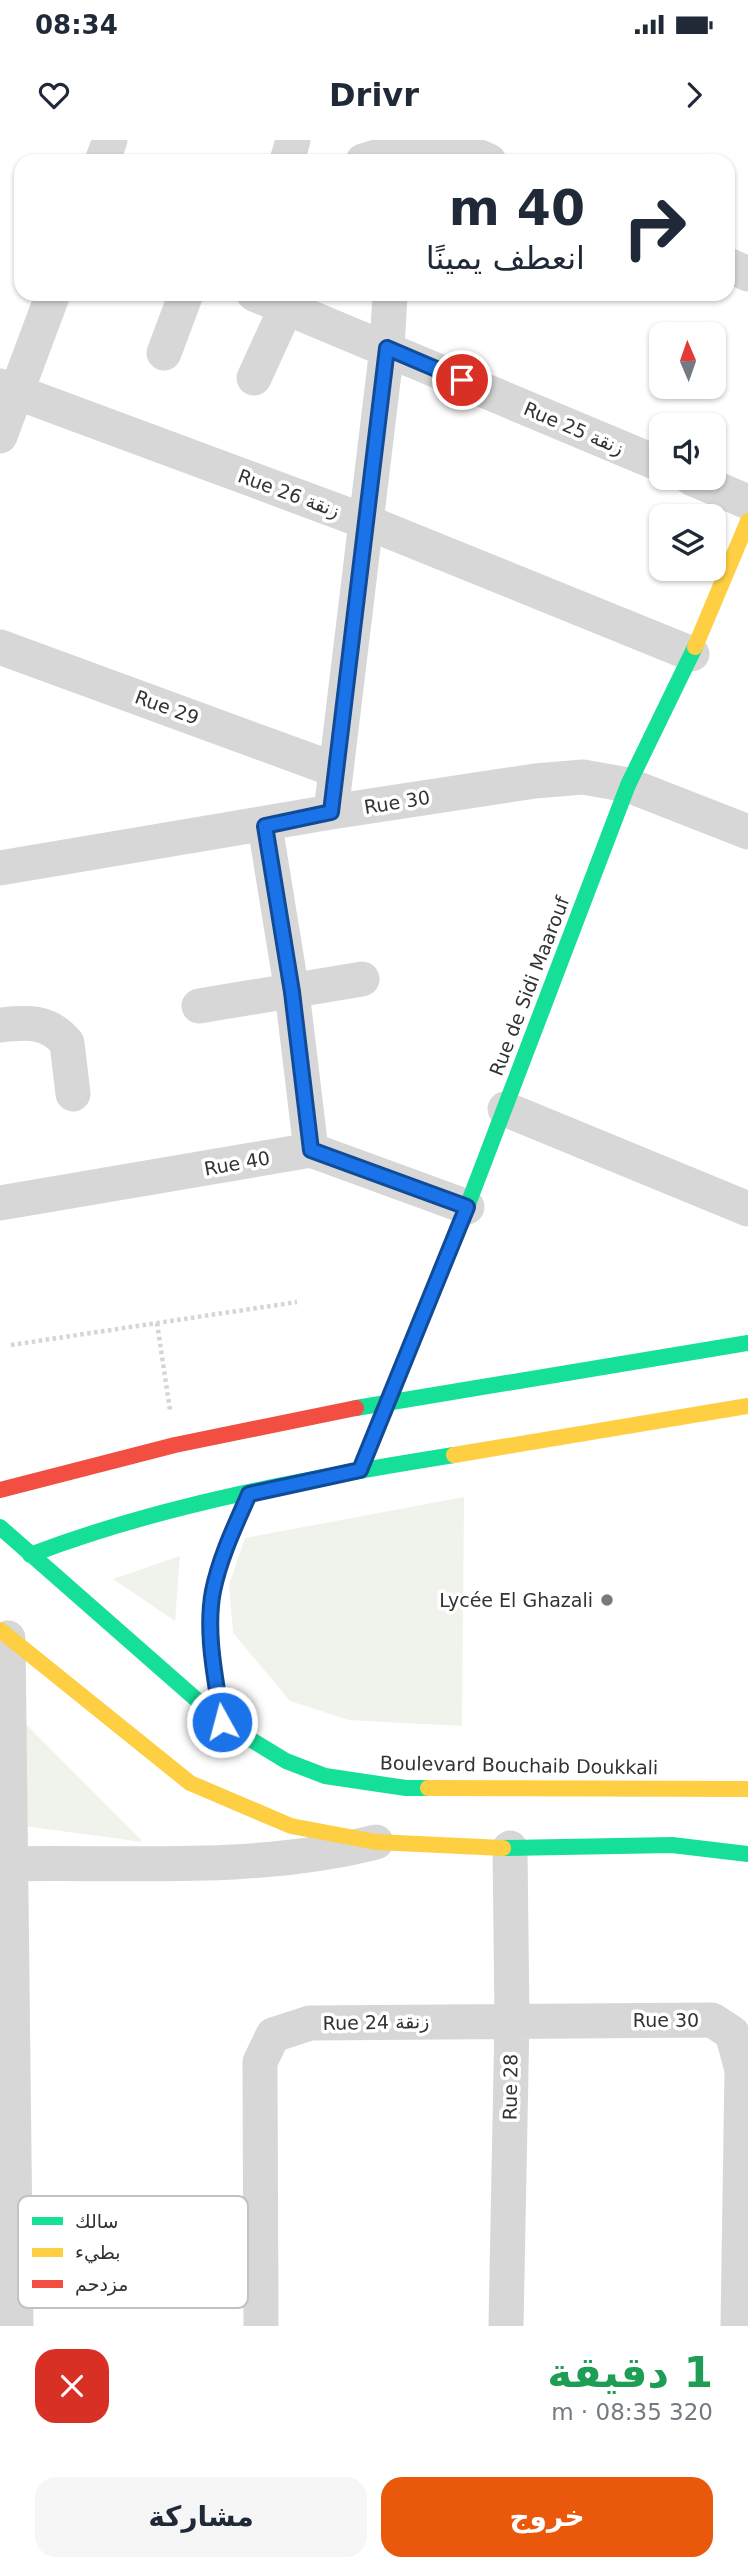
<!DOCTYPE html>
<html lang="ar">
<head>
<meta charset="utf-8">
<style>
  :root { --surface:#fff; --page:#f6f6f7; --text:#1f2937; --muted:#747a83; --accent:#ea580c }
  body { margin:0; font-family:"DejaVu Sans","Noto Sans Arabic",sans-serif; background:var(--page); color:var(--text); direction:rtl; height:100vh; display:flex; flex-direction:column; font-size:26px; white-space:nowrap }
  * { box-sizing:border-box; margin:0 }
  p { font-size:23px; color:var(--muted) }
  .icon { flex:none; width:38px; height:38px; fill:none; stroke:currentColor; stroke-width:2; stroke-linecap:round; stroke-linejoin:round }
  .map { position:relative; height:2186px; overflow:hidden; direction:ltr }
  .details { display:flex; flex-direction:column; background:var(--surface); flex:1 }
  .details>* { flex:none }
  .top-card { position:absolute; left:14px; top:14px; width:721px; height:147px; border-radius:21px; box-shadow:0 2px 5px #0004; direction:rtl; background:#fff; color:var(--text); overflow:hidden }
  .needle { width:46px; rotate:358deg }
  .controls { position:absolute; left:649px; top:182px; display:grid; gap:14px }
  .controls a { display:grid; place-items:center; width:77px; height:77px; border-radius:14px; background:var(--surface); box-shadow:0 2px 5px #0004; font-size:35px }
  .pin { position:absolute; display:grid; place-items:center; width:60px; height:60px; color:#fff; margin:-30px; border:4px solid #fff; border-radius:50%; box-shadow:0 2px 7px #0007 }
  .me { position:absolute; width:77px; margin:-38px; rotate:353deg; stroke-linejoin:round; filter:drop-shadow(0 0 5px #0008) }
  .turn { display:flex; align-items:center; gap:24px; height:147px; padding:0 35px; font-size:32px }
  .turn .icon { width:91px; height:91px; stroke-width:2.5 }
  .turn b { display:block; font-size:49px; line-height:60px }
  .round { display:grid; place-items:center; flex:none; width:74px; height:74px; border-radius:21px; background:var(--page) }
  .headline { display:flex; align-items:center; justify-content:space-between; height:119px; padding:0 35px }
  h1 { font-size:42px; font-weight:600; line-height:52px; color:#1e9e55 }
  .button { display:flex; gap:14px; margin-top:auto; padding:14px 35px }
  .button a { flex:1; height:80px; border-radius:21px; background:var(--accent); color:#fff; font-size:28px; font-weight:600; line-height:80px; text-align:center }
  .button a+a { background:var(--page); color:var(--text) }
  .status { display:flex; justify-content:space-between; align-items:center; height:49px; padding:0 35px; background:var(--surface); direction:ltr }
  .status svg { height:19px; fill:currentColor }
  header { display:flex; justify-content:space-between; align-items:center; height:91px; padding:0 35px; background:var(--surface); font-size:32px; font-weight:600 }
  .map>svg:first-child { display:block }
  .green { fill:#f0f3ec }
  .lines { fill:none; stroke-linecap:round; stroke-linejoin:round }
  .path { stroke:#d5d5d5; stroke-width:4.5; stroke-dasharray:3.5 3.5; stroke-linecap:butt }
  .street { stroke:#d7d7d7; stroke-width:35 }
  .fast { stroke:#16e098; stroke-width:16 }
  .slow { stroke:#ffcf43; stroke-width:16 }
  .jam { stroke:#f24e42; stroke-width:16 }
  .route-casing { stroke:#114b97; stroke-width:18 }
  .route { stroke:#1a73e8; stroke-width:12 }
  .poi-dot { fill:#7a7a7a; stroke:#fff; stroke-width:2.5 }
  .labels { text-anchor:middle; stroke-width:7; stroke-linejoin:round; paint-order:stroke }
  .street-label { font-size:19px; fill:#333; stroke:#fff }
  .poi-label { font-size:19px; fill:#333; stroke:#fff; text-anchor:end }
  .key { fill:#fff; stroke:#c2c2c2; stroke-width:2 }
  .key-label { font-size:19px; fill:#333 }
</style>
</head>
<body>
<div class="status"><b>08:34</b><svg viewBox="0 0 49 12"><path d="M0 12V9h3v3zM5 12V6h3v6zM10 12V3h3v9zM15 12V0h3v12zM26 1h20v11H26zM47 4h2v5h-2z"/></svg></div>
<header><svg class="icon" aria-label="forward" viewBox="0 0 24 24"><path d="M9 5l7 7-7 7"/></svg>Drivr<svg class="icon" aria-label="heart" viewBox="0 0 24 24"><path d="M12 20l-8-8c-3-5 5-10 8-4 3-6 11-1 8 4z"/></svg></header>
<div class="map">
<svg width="748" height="2186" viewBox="0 0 748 2186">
  <rect width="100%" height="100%" fill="#fff"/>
  <path class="green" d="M464 1357 462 1586 349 1580 290 1561 233 1493 229 1445 245 1398Z
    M180 1416 175 1481 113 1439Z
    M12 1570 143 1702 16 1685Z"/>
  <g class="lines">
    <path class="path" d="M157 1183 170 1270
      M11 1205 297 1162"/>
    <path class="street" d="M440 0 489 21
      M102 21 110 0
      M287 21 293 0
      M363 21 431 0
      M728 125 748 134
      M254 154 662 325
      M164 213 186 154
      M254 238 286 168
      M0 246 364 381 692 514
      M0 296 53 154
      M691 338 748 362
      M0 507 333 629
      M331 672 387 208 390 154
      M265 686 292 852 311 1010
      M0 728 331 672 535 641 583 637 628 645 748 692
      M199 866 362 839
      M0 885C27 882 48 880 67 903L73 954
      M505 969 748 1069
      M0 1063 311 1010 467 1067
      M8 1498 16 2186
      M0 1724C126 1721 253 1733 376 1702
      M261 2186 260 1922 273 1895 310 1883 712 1880 732 1893 742 1930 738 2186
      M506 2186 512 1880 510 1708"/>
    <path class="fast" d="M465 1072 628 645 695 507
      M356 1268 748 1203
      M0 1387 222 1582 286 1621 325 1636 406 1648H428
      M30 1415C166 1363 310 1338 454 1315
      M503 1708 672 1705 748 1714"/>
    <path class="slow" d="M695 507 748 381
      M454 1315 748 1266
      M360 1330 465 1072
      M0 1490 190 1643 291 1686 376 1702 503 1708
      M428 1648 748 1649"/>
    <path class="jam" d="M0 1350 175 1305 356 1268
      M222 1582C216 1539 205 1495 213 1451 219 1417 235 1385 249 1354"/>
  </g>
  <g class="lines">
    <g class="route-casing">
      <path id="route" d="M222 1582C216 1541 205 1493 213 1451 220 1417 235 1386 249 1354L360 1330 467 1067 311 1010 292 852 265 686 331 672 387 208 462 240"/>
    </g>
    <use href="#route" class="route"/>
  </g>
  <circle class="poi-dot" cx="607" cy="1460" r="7"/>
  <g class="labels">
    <g class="street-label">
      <text transform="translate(574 288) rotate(23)" y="7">Rue 25 زنقة</text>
      <text transform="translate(289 353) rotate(20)" y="7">Rue 26 زنقة</text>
      <text transform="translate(167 567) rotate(20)" y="7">Rue 29</text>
      <text transform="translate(397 662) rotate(-9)" y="7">Rue 30</text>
      <text transform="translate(529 846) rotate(-69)" y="7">Rue de Sidi Maarouf</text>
      <text transform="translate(237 1023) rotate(-10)" y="7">Rue 40</text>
      <text transform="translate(519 1625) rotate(1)" y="7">Boulevard Bouchaib Doukkali</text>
      <text x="666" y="1887">Rue 30</text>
      <text transform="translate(376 1882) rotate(-1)" y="7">Rue 24 زنقة</text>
      <text transform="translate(510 1947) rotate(-89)" y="7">Rue 28</text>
    </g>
    <g class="poi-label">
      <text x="593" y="1467">Lycée El Ghazali</text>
    </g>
  </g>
  <rect x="18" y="2056" width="230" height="112" rx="10" class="key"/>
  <rect x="32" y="2077" width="31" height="8" fill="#16e098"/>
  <rect x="32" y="2108" width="31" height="9" fill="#ffcf43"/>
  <rect x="32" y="2140" width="31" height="8" fill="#f24e42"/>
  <g class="key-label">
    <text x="75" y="2088">سالك</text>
    <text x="75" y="2119">بطيء</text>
    <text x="75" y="2151">مزدحم</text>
  </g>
</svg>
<div class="controls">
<a><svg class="needle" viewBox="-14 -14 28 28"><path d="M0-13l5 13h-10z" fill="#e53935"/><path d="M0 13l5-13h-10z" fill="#747a83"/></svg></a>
<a><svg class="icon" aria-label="sound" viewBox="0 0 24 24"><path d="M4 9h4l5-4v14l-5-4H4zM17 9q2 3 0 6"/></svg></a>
<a><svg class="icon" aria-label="layers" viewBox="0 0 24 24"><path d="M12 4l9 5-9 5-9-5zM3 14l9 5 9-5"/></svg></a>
</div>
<div class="pin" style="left:462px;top:240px;background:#d93025"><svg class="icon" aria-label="arrive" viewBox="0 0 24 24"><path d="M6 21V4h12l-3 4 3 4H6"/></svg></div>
<svg class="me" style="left:222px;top:1582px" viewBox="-20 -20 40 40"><circle r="17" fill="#1a73e8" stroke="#fff" stroke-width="3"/><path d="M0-11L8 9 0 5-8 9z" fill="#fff"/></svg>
<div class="top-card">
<div class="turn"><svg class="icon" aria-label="right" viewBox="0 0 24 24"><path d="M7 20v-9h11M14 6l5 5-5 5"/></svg><div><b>40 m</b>انعطف يمينًا</div></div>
</div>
</div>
<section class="details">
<div class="headline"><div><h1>1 دقيقة</h1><p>320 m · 08:35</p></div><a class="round" style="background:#d93025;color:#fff"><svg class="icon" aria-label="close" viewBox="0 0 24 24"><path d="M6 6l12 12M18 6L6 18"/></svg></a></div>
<div class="button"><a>خروج</a><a>مشاركة</a></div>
</section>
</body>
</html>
